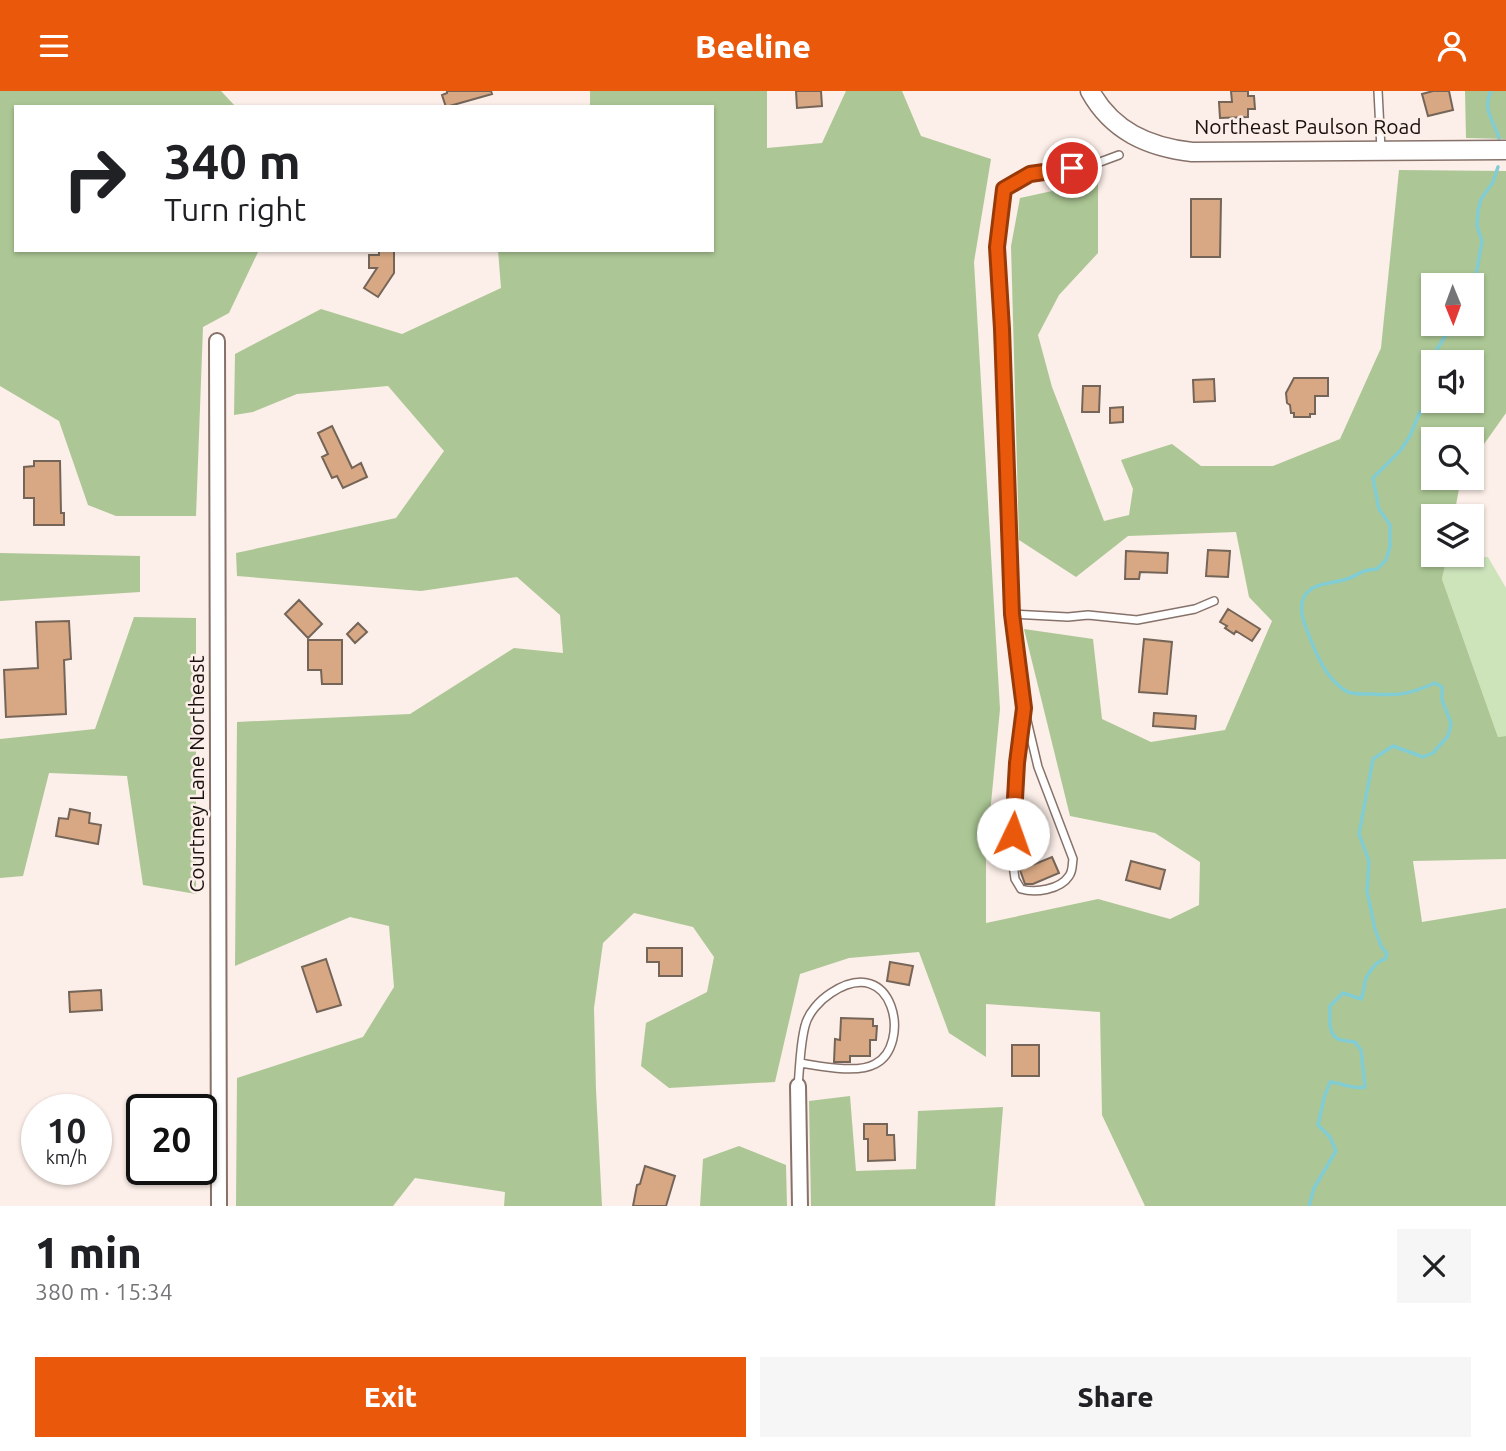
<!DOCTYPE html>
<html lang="en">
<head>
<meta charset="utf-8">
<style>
  :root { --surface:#fff; --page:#f6f6f6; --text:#202124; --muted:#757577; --accent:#ea580c }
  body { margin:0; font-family:Ubuntu,sans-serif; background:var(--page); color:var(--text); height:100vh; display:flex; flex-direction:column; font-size:26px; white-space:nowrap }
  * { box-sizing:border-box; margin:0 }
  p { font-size:23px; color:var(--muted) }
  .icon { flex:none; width:38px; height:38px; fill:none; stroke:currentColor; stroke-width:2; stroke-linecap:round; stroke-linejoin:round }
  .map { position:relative; height:1115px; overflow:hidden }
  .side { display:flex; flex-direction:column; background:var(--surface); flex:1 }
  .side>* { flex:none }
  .hud { position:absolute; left:14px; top:14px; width:700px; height:147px; border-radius:0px; box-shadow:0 2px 5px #0004; background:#fff; color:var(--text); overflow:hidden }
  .needle { width:46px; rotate:179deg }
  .tools { position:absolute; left:1421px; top:182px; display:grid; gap:14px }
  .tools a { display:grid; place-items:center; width:63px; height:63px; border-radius:0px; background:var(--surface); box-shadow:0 2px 5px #0004; font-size:35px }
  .speed { position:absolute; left:21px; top:1003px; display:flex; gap:14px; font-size:35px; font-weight:700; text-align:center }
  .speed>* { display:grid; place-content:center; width:91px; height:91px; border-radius:50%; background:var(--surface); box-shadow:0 2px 5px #0004; line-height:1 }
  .speed small { font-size:18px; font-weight:400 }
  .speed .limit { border:4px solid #111; border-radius:10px; background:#fff; color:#111 }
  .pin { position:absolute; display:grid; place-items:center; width:60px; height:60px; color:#fff; margin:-30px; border:4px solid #fff; border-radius:50%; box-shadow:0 2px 7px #0007 }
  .me { position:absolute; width:77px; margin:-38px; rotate:3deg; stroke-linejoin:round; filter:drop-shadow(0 0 5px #0008) }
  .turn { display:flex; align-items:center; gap:24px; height:147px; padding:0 35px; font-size:32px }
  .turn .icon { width:91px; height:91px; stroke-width:2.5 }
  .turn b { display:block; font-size:49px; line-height:60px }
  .round { display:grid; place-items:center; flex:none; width:74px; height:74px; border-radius:0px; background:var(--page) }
  .head { display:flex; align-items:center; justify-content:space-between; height:119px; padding:0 35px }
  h1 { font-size:42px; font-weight:800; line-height:52px }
  .cta { display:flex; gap:14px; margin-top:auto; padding:14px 35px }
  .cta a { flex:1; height:80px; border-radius:0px; background:var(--accent); color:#fff; font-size:28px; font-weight:800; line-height:80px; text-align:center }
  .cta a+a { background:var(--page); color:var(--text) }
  header { display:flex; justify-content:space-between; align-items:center; height:91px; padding:0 35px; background:var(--accent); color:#fff; font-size:32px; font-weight:800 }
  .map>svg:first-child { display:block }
  .green { fill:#cde4bb }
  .forest { fill:#acc795; fill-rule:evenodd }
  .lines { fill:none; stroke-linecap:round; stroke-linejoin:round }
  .stream { stroke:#82ccd4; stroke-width:3.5 }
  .building { fill:#d7a883; stroke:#756558; stroke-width:2 }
  .service-casing { stroke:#86726a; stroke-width:10 }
  .minor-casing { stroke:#86726a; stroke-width:18 }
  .tertiary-casing { stroke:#86726a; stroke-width:21 }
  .service { stroke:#fff; stroke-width:7 }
  .minor { stroke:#fff; stroke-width:14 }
  .tertiary { stroke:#fff; stroke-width:18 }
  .route-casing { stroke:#983908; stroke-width:18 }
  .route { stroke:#ea580c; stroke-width:12 }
  .labels { text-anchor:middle; stroke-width:5; stroke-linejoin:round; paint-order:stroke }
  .street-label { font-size:21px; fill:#19110e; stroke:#fceee8 }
</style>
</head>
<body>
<header><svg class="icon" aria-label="menu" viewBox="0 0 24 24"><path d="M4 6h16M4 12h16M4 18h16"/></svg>Beeline<svg class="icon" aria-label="person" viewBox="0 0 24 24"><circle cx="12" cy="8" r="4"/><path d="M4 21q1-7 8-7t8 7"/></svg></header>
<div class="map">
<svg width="1506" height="1115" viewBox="0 0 1506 1115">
  <rect width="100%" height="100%" fill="#fceee8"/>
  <path class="green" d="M1446 465 1488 466 1506 497V645L1498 646 1442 488Z"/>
  <path class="forest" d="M0 0H221L236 16H16V159H259L229 222 203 236 196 425H116L88 414 59 330 0 295Z
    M590 0H767V57L822 52 846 0H902L921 45 991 68 974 171 1000 618 986 765V832L1098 808 1170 828 1199 814 1200 771 1155 742 1070 725 1024 538 1093 548 1102 628 1151 651 1225 639 1272 530 1249 506 1236 441 1128 445 1076 486 1019 449 1011 155 1020 107 1098 90V162L1059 204 1038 244 1052 296 1104 430 1129 424 1133 398 1121 369 1172 353 1201 375H1273L1340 348 1381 257 1399 79 1506 80V322L1472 370V348H1433V387H1461L1454 425H1433V464H1447L1442 488 1498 646 1506 645V768L1413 770 1422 831 1506 817V1115H1145L1102 1024 1100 921 986 913V966L949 942 919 861 849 867 800 883 775 991 669 997 641 975 646 932 707 901 714 866 693 836 634 822 603 852 594 917 596 999 602 1115H504L505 1101 415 1087 393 1115H236L237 987 363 946 394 896 389 835 350 826 235 875 237 631 410 623 514 557 563 562 560 524 517 486 421 500 237 485 236 462 396 427 444 360 388 295 297 303 253 321 234 324 235 263 321 218 402 243 501 197 498 159H712V16H590ZM1433 194H1472V233H1433ZM1433 271H1472V310H1433Z
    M1465 0H1506V48L1466 47Z
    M0 462 140 465V501L0 510Z
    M134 526 196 527V803L143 794 127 685 49 682 23 785 0 787V648L95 638Z
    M850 1005 856 1080 916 1078 918 1020 1003 1016 995 1115H811L809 1010Z
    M739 1055 786 1074 787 1115H700L703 1068Z"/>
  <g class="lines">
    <path class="stream" d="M1491 0C1482 19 1493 28 1499 47
      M1472 207 1482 150 1477 135 1478 120 1481 108 1493 91 1498 76
      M1436 271 1437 258 1453 233
      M1309 1115 1314 1097 1336 1060 1330 1046 1318 1034 1324 1007 1330 991C1342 992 1354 999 1365 996L1361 959 1355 951C1350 950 1342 950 1338 948 1327 942 1330 924 1330 915L1343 902 1361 908C1364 901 1364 896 1365 890 1368 881 1377 870 1385 868L1387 863 1381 855 1375 838 1367 800 1369 770 1359 743 1373 668 1393 655 1423 666 1433 662 1448 645 1451 632 1442 609V596L1435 592C1410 603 1399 605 1372 603 1364 603 1352 604 1346 600 1326 588 1316 563 1308 542 1304 532 1298 517 1304 506 1312 491 1333 493 1347 488 1361 483 1360 479 1377 478L1386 469 1390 456V434L1379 418 1373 387 1400 360 1410 345 1419 323 1433 308"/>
  </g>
  <path class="building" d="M447 0H491L492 3 446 16 442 4 447 2Z
    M796 0H821L822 15 797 17Z
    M1231 0H1248V5H1254L1255 18H1248V26L1220 27 1219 11H1232Z
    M1433 0H1449L1453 19 1428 25 1422 3Z
    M1191 108H1221L1220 166H1191Z
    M379 159H394V182L378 206 364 197 377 177H369V164H379Z
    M1294 287H1328V305H1315V323H1310V326H1294V322H1291L1290 314 1287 312 1286 302Z
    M1214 288 1215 310 1194 311 1193 289Z
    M1083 295H1100L1099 321H1082Z
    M1123 316V331L1110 332V317Z
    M332 335 352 377 361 372 367 386 343 397 337 385 332 387 322 366 328 363 318 342Z
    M34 370H60L61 422H64V434H34V407H24V376L34 375Z
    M1208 459 1230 460 1228 486 1206 485Z
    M1126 460 1168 462 1167 482 1140 481 1139 488H1125Z
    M299 509 322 533 308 547 285 523Z
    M1228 518 1260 538 1252 550 1236 540 1234 543 1225 537 1227 535 1220 531Z
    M69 530 71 568 64 569 66 623 6 626 4 579 38 577 36 531Z
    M358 532 367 541 355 552 347 543Z
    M1144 548 1172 551 1167 603 1139 601Z
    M308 549H342V593H322L321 579H308Z
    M1154 622 1196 625 1195 638 1153 635Z
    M70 718 90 722 89 732 101 734 98 753 56 745 59 727 68 728Z
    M1052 766 1059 782 1033 793H1025L1020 779Z
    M1131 770 1165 779 1160 798 1126 789Z
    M647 857H682V885H659V871H647Z
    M326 868 341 914 317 921 302 876Z
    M890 871 913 875 909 894 887 890Z
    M101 899 102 919 70 921 69 901Z
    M841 927 873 928V935H877L876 949H870V965H850V971H834L835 948 840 949Z
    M1012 954H1039V985H1012Z
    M864 1033H887V1044H894L895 1069 868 1070V1048H864Z
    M645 1075 675 1085 666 1115H633L637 1094 640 1093Z"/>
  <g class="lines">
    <g class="service-casing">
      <path id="service" d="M1378 0 1381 58
        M1011 523 1068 526 1088 524 1137 529 1195 518 1214 510
        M1024 617 1016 672 1012 766 1015 788 1021 798C1035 802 1060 799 1069 785 1073 780 1072 773 1073 768L1038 676 1024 617 1011 523 1001 238 997 156 1004 98 1030 84 1092 74 1119 64
        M798 995C800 975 800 954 805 935 808 922 820 909 831 902 895 860 912 955 875 973 857 983 820 975 800 972"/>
    </g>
    <g class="minor-casing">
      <path id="minor" d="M217 250 219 1115
        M798 995 800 1115"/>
    </g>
    <g class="tertiary-casing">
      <path id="tertiary" d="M1090 0C1112 40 1148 56 1192 61L1506 59"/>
    </g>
    <use href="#service" class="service"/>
    <use href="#minor" class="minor"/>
    <use href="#tertiary" class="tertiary"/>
  </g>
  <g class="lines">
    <g class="route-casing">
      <path id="route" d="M1013 743 1017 672 1024 617 1012 523 1002 238 997 156 1004 98 1030 83 1072 77"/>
    </g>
    <use href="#route" class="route"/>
  </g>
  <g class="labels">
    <g class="street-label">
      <text x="1308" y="43">Northeast Paulson Road</text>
      <text transform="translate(197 683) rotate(-90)" y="7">Courtney Lane Northeast</text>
    </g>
  </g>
</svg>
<div class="tools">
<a><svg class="needle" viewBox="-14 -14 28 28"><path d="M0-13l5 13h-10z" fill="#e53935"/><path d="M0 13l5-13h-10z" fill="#757577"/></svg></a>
<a><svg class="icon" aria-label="sound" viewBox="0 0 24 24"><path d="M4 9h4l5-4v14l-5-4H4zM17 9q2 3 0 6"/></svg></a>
<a><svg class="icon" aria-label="search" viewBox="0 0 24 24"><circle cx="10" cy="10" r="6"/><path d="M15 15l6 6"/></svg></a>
<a><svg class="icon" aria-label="layers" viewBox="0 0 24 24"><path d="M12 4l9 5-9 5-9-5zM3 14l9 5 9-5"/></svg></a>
</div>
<div class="speed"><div>10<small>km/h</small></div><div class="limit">20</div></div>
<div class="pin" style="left:1072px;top:77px;background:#d93025"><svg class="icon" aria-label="arrive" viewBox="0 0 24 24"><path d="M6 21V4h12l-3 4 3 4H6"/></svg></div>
<svg class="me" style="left:1013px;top:743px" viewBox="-20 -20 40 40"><circle r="19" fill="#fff"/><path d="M0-13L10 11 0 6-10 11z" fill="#ea580c"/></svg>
<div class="hud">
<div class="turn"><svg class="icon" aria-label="right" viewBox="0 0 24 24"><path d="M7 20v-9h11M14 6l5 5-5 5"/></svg><div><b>340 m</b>Turn right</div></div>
</div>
</div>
<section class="side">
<div class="head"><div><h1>1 min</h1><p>380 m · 15:34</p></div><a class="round"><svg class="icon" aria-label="close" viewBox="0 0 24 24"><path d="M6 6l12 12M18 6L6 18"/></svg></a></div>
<div class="cta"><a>Exit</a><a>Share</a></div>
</section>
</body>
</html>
